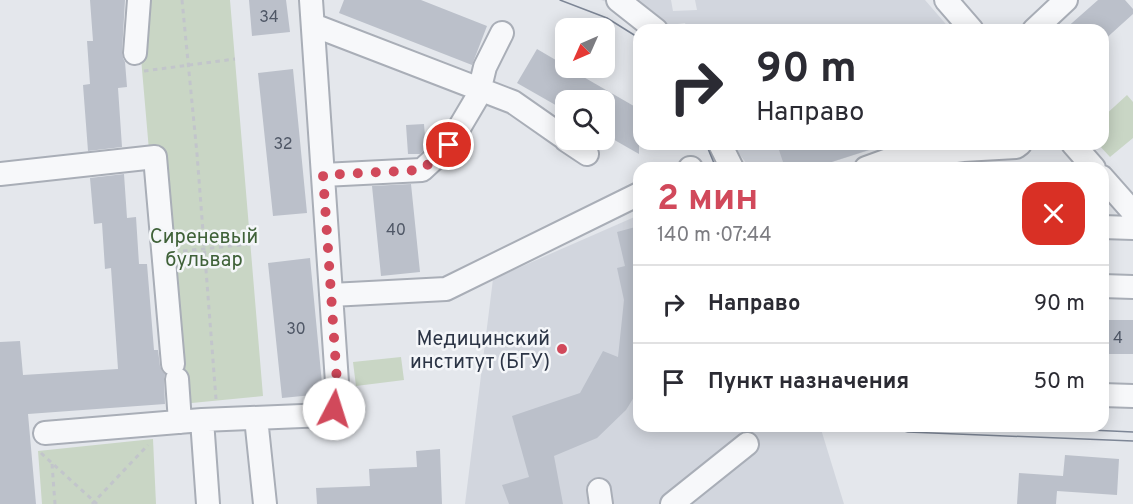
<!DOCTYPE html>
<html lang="ru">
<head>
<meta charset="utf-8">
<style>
  :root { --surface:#fff; --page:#f2f2f3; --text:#2b2b33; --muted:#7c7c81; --line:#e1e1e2; --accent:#d1495b }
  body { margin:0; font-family:Overpass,sans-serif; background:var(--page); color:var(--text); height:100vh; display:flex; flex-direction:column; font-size:22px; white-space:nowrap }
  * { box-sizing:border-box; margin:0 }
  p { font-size:20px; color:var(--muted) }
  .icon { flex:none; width:33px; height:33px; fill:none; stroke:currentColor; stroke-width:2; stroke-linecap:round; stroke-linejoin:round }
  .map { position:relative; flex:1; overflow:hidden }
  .panel { position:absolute; left:633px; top:162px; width:476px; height:270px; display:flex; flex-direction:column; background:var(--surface); border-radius:18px; box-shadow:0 3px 15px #0003 }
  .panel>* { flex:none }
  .banner { position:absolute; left:633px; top:24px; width:476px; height:126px; border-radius:18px; box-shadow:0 3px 15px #0003; background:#fff; color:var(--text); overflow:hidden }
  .needle { width:39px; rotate:225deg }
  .tools { position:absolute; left:555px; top:18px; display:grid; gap:12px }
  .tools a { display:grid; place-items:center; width:60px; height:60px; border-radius:12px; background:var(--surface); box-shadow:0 3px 15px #0003; font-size:30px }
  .pin { position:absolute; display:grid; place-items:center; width:51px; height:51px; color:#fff; margin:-26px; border:3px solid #fff; border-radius:50%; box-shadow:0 2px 6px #0007 }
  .me { position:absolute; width:66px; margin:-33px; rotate:5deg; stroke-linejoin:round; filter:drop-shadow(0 0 4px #0008) }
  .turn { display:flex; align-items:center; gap:21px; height:126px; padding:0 24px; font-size:27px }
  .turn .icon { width:78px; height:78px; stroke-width:2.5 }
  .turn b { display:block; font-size:42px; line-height:51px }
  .round { display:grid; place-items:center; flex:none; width:63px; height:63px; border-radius:18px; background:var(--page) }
  .head { display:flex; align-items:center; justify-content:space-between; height:102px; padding:0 24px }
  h1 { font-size:36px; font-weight:700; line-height:45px; color:var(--accent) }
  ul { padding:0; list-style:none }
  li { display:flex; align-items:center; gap:18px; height:78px; padding:0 24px; border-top:2px solid var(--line) }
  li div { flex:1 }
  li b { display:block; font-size:22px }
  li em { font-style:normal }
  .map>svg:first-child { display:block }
  .built { fill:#d2d6de }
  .green { fill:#c9d6c5 }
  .building { fill:#bbc0ca }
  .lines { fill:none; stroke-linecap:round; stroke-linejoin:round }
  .minor-casing { stroke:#a9aeb7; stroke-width:26 }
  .path { stroke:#c2c5cb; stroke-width:3; stroke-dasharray:4.5 4.5; stroke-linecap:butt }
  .minor { stroke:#f7f8fa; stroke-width:22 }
  .tram { stroke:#7d8696; stroke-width:1.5 }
  .route { stroke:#d1495b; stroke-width:10; stroke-dasharray:0 18 }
  .poi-dot { fill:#d1495b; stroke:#f4f6f9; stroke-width:2 }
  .labels { text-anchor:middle; stroke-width:5; stroke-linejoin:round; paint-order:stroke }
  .number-label { font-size:16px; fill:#4f5766 }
  .park-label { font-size:20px; fill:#3f6138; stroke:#f4f6f9 }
  .poi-label { font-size:20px; fill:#2b3445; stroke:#f4f6f9; text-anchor:end }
</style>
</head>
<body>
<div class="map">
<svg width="1133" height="504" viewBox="0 0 1133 504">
  <rect width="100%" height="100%" fill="#e4e7ec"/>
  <path class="built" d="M601 0H671L673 11 697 10 695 0H925L951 30H688L685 23 656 27 642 16Z
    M736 144H889L813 168H750L737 151Z
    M639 215V426H820L844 504H465L493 279Z"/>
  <path class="green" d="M136 0H230L263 396 171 405Z
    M1127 95 1133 102V138L1110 157 1098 144H1102L1103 117Z
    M401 357 404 380 356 386 353 362Z
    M153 439 156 504H42L38 451Z"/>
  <path class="building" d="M90 0H125L122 52 123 58 125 62 127 87 118 88 122 147 88 151 83 85 90 84 87 41H93Z
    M249 0H286L290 32 252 36Z
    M344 0H421L487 26 472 65 339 13Z
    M1098 0H1125L1133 9V14L1102 42V30H1064Z
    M537 49 566 66V68H568L639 109V154L604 134V100H566V111L517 83Z
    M293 69 307 213 273 216 258 73Z
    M424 124 426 148 420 154H408L406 125Z
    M777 144H878V147L813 168H785Z
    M124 174 127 218 136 217 139 264H147L154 350H158L160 366 162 371 165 374 164 380 165 404 28 414 36 504H0V342L20 341 23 375 118 369 111 268 105 269 102 223 94 224 90 178Z
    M411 184 420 272 381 276 372 186Z
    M639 226V389L626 410 597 438 554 456 563 504H509L502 485 529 477 512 416 580 393 603 351 618 357 624 300 617 268 625 266 617 232Z
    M310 258 323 394 282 398 268 263Z
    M1102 320H1133V354H1102Z
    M440 449 442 504H317L316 488 370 486 369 469 417 467 416 451Z
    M1065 455 1119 459 1117 495 1057 491 1056 504H1017L1019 473 1063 476Z"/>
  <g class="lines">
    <g class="minor-casing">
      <path id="minor" d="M618 0 656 30
        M946 0 972 30
        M313 25 513 102 566 139
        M1034 30 1066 0
        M135 53 139 0
        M566 140 587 154
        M720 144 732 168
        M1073 144 1094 168
        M690 168H691
        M866 168 888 160 963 150 1016 147 1020 144
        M0 174 155 157 173 364
        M323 175 422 170 449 145 478 96 485 67 502 33
        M1102 177 1133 212
        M1102 227 1133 228
        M1102 286 1133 287
        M331 295 446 289 639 194
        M177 379 180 422
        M1102 395 1133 396
        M256 418 265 504
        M45 433 202 420
        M599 490 601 504
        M208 504 202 420 326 415 334 409 338 397 311 0
        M672 504 747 444"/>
    </g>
    <path class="path" d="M182 0 197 154 216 399
      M144 71 235 59
      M183 251 250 244
      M41 453 97 504
      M52 464 55 504
      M92 504 148 445"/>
    <use href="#minor" class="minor"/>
    <path class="tram" d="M560 0 607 18 639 38
      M706 144 716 168
      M884 426 908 432 1133 441
      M1003 426 1133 432"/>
  </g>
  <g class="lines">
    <path class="route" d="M334 409 338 397 323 175 422 170 449 145"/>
  </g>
  <circle class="poi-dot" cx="562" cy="349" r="6"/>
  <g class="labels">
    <g class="number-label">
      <text x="269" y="22">34</text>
      <text x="283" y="149">32</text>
      <text x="396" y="235">40</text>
      <text x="296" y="334">30</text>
      <text x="1118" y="343">4</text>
    </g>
    <g class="park-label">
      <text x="204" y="243">Сиреневый<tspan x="204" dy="23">бульвар</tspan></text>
    </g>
    <g class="poi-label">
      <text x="550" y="345">Медицинский<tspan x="550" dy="23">институт (БГУ)</tspan></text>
    </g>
  </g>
</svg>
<div class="tools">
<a><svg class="needle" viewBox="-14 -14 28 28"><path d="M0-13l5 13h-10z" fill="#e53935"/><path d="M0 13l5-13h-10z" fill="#7c7c81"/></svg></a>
<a><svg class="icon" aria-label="search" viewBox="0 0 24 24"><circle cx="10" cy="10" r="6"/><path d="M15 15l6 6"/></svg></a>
</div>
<div class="pin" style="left:449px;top:145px;background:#d93025"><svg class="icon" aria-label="arrive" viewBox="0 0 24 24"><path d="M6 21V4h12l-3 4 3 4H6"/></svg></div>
<svg class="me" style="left:334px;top:409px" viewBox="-20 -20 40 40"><circle r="19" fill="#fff"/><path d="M0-13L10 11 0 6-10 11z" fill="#d1495b"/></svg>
<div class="banner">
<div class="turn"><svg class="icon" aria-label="right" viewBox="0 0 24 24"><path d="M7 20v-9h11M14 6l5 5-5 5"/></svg><div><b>90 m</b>Направо</div></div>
</div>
<section class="panel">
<div class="head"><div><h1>2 мин</h1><p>140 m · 07:44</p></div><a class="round" style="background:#d93025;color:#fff"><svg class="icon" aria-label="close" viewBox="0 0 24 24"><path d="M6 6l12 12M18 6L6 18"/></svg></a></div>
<ul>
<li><svg class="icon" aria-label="right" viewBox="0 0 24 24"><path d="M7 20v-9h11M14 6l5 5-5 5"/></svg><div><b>Направо</b></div><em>90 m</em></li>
<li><svg class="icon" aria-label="arrive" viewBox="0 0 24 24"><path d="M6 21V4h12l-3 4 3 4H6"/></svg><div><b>Пункт назначения</b></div><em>50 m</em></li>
</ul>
</section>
</div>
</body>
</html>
